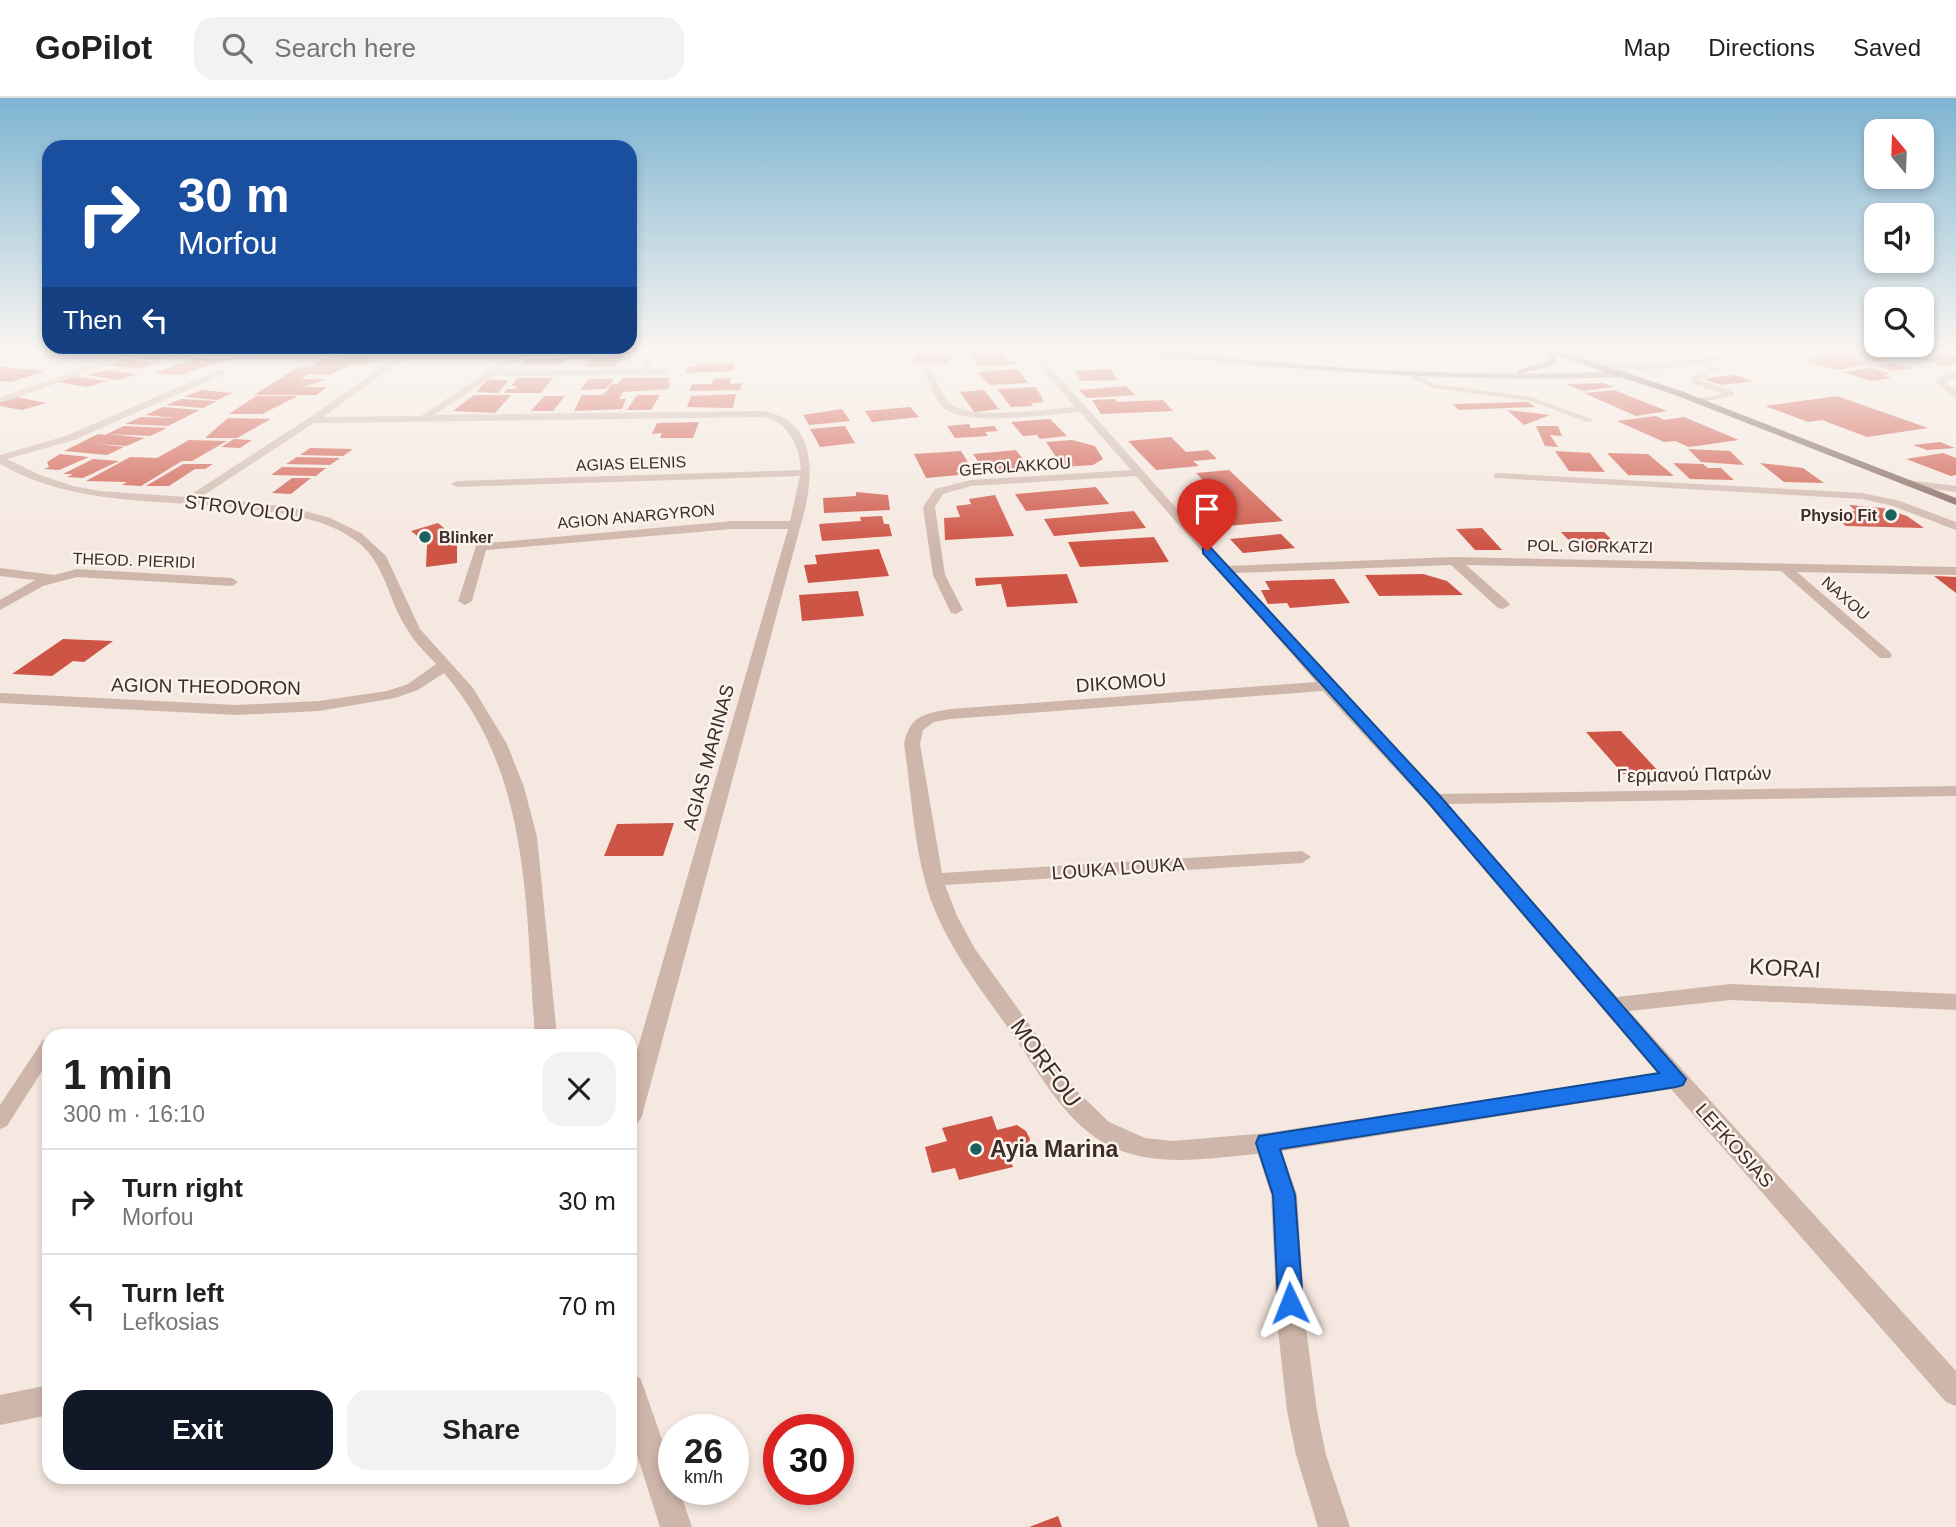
<!DOCTYPE html>
<html lang="en">
<head>
<meta charset="utf-8">
<style>
  :root { --surface:#fff; --page:#f2f2f2; --text:#202124; --muted:#757577; --line:#e0e0e0; --accent:#111827 }
  body { margin:0; font-family:Arial,sans-serif; background:var(--page); color:var(--text); height:100vh; display:flex; flex-direction:column; font-size:26px; white-space:nowrap }
  * { box-sizing:border-box; margin:0 }
  p { font-size:23px; color:var(--muted) }
  .icon { flex:none; width:38px; height:38px; fill:none; stroke:currentColor; stroke-width:2; stroke-linecap:round; stroke-linejoin:round }
  .map { position:relative; flex:1; overflow:hidden }
  .sheet { position:absolute; left:42px; top:931px; width:595px; height:455px; display:flex; flex-direction:column; background:var(--surface); border-radius:21px; box-shadow:0 4px 10px #0003 }
  .sheet>* { flex:none }
  .guide { position:absolute; left:42px; top:42px; width:595px; height:214px; border-radius:21px; box-shadow:0 4px 10px #0003; background:#1a4fa0; color:#fff; overflow:hidden }
  .needle { width:46px; rotate:341deg }
  .fabs { position:absolute; left:1864px; top:21px; display:grid; gap:14px }
  .fabs a { display:grid; place-items:center; width:70px; height:70px; border-radius:14px; background:var(--surface); box-shadow:0 4px 10px #0003; font-size:35px }
  .speed { position:absolute; left:658px; top:1316px; display:flex; gap:14px; font-size:35px; font-weight:700; text-align:center }
  .speed>* { display:grid; place-content:center; width:91px; height:91px; border-radius:50%; background:var(--surface); box-shadow:0 4px 10px #0003; line-height:1 }
  .speed small { font-size:18px; font-weight:400 }
  .speed .limit { border:10px solid #d22; background:#fff; color:#111 }
  .pin { position:absolute; display:grid; place-items:center; width:60px; height:60px; color:#fff; margin:-72px -30px; border-radius:50% 50% 50% 0; rotate:-45deg; box-shadow:0 0 7px #0007 }
  .pin .icon { rotate:45deg }
  .me { position:absolute; width:77px; margin:-38px; rotate:358deg; stroke-linejoin:round; filter:drop-shadow(0 0 5px #0008) }
  .turn { display:flex; align-items:center; gap:24px; height:147px; padding:0 21px; font-size:32px }
  .turn .icon { width:91px; height:91px; stroke-width:2.5 }
  .turn b { display:block; font-size:49px; line-height:60px }
  .then { display:flex; align-items:center; height:66px; padding:0 21px; background:#0003; gap:14px; font-size:26px }
  .round { display:grid; place-items:center; flex:none; width:74px; height:74px; border-radius:21px; background:var(--page) }
  .headline { display:flex; align-items:center; justify-content:space-between; height:119px; padding:0 21px }
  h1 { font-size:42px; font-weight:600; line-height:52px }
  .cta { display:flex; gap:14px; margin-top:auto; padding:14px 21px }
  .cta a { flex:1; height:80px; border-radius:21px; background:var(--accent); color:#fff; font-size:28px; font-weight:600; line-height:80px; text-align:center }
  .cta a+a { background:var(--page); color:var(--text) }
  ul { padding:0; list-style:none }
  li { display:flex; align-items:center; gap:21px; height:105px; padding:0 21px; border-top:2px solid var(--line) }
  li div { flex:1 }
  li b { display:block; font-size:26px }
  li em { font-style:normal }
  header { display:flex; align-items:center; gap:42px; box-sizing:border-box; height:98px; padding:0 35px; background:var(--surface); border-bottom:2px solid var(--line) }
  header strong { font-size:33px }
  nav { display:flex; gap:38px; margin-inline-start:auto; font-size:24px }
  .search { width:490px; height:63px; background:var(--page); display:flex; align-items:center; gap:18px; box-sizing:border-box; padding:0 24px; border-radius:21px; color:var(--muted); font-size:26px }
  .map>svg:first-child { display:block }
  .building { fill:#ce5445 }
  .lines { fill:none; stroke-linecap:round; stroke-linejoin:round }
  .lane { fill:#cfb6aa; fill-rule:evenodd }
  .street { fill:#cfb6aa; fill-rule:evenodd }
  .secondary { fill:#a3847b; fill-rule:evenodd }
  .primary { fill:#7f625a; fill-rule:evenodd }
  .route { fill:#1a73e8; stroke:#114b97; stroke-width:2 }
  .poi-dot { fill:#1c615d; stroke:#fcf3ed; stroke-width:2.5 }
  .labels { text-anchor:middle; stroke-width:5; stroke-linejoin:round; paint-order:stroke }
  .far-street-label { font-size:16px; fill:#3c2d2a; stroke:#fcf3ed }
  .far-poi-label { font-size:16px; font-weight:bold; fill:#3c2d2a; stroke:#fcf3ed; text-anchor:end }
  .street-label { font-size:19px; fill:#3c2d2a; stroke:#fcf3ed }
  .near-street-label { font-size:23px; fill:#3c2d2a; stroke:#fcf3ed }
  .near-poi-label { font-size:23px; font-weight:bold; fill:#3c2d2a; stroke:#fcf3ed; text-anchor:start }
</style>
</head>
<body>
<header>
<strong>GoPilot</strong>
<div class="search"><svg class="icon" aria-label="search" viewBox="0 0 24 24"><circle cx="10" cy="10" r="6"/><path d="M15 15l6 6"/></svg>Search here</div>
<nav><a>Map</a><a>Directions</a><a>Saved</a></nav>
</header>
<div class="map">
<svg width="1956" height="1429" viewBox="0 0 1956 1429">
  <rect width="100%" height="100%" fill="#f5e8e0"/>
  <path class="building" d="M345 250H373L365 255H379L366 267H351L329 277 308 276 301 281H327L303 289H327L316 297H254L298 269H310L322 261H347L328 260Z
    M536 250H576L570 256H530Z
    M748 250H775L773 256H746Z
    M934 250 957 252 946 265H910L919 255 912 254 914 252 929 253Z
    M1885 250H1927L1938 253 1892 261 1862 252Z
    M998 253 1007 263 1013 262 1016 266 979 269 967 255Z
    M145 254 174 257 156 263 127 259Z
    M1862 254 1891 262 1877 264 1848 256Z
    M1840 255 1872 265 1838 272 1804 264 1810 263 1804 261 1838 258 1831 256Z
    M1956 256V266L1944 268 1920 261Z
    M625 258 613 269H584L592 259Z
    M194 260 229 261 180 277 155 275Z
    M566 260 562 266 520 267 525 261Z
    M124 261 156 265 139 271 107 267Z
    M1896 265 1913 270 1893 273 1876 268Z
    M696 266 722 265 735 266 733 273 685 275 687 269H695Z
    M0 269H2L45 273 11 284 0 283Z
    M1872 270 1891 276 1883 277 1892 280 1871 283 1843 274Z
    M1017 271 1028 285 989 287 978 274Z
    M1110 271 1118 282 1081 283 1075 273Z
    M106 272 137 276 118 282 87 277Z
    M1735 277 1753 283 1721 287 1704 281Z
    M76 278 107 283 87 289 57 284Z
    M517 280H553L541 295H504L507 291H514L517 288H511Z
    M622 280H671L668 285H671L668 291 623 294 619 301H626L622 311 574 313 582 297H603L612 286H618Z
    M731 280 730 286 742 285 740 292 689 293 692 286H712L714 281Z
    M589 281H614L606 291 580 292Z
    M487 282H509L498 295 476 294Z
    M1604 285 1614 289 1583 293 1566 286Z
    M1126 288 1135 297 1087 300 1079 292Z
    M1036 289 1044 304 1031 305 1033 308 1011 309 997 291Z
    M201 292 233 295 217 302 184 299Z
    M984 292 999 311 974 314 960 294Z
    M1614 292 1667 313 1636 318 1584 295Z
    M736 296 733 310 687 309 691 298Z
    M474 297H511L495 315 453 313Z
    M637 297H660L651 312H627Z
    M256 298H298L262 316H229Z
    M544 298H565L553 313H531Z
    M1837 298 1928 330 1867 339 1822 322 1808 324 1765 308Z
    M17 299 46 305 22 312 0 308V304Z
    M181 301 217 303 203 310 166 307Z
    M1115 301 1117 304 1163 302 1173 313 1101 316 1092 302Z
    M1528 304 1535 309 1459 312 1452 306Z
    M163 309 200 312 168 328 125 326 141 319 175 320 145 317Z
    M910 309 919 319 872 324 865 313Z
    M842 311 850 323 809 327 803 317Z
    M1507 312 1550 317 1524 327Z
    M1656 318 1664 322 1684 319 1739 342 1689 349 1675 343 1664 344 1617 323Z
    M228 320 271 321 237 340H205Z
    M1050 321 1067 338 1040 341 1037 337 1023 338 1011 324Z
    M699 324 693 340H660L662 335 652 336 657 325Z
    M969 326 971 330 994 328 998 333 985 334 988 338 955 340 947 328Z
    M124 328 167 330 150 338 109 336 145 340 126 348 96 346 124 349 107 357 64 353 98 336 105 337Z
    M845 328 855 345 820 349 810 331Z
    M1536 328H1558L1562 338 1550 337 1558 349 1545 348Z
    M1171 339 1186 354 1208 352 1217 361 1193 363 1199 368 1156 372 1128 343Z
    M234 341 252 342 240 350 221 349Z
    M189 342 227 343 192 363H182L141 388 122 387 127 384 86 383 130 359 157 360Z
    M1072 342 1095 348 1103 361 1093 367 1063 369 1046 344Z
    M1940 344 1955 350 1927 352 1913 347Z
    M310 350 353 351 343 358 300 357Z
    M1688 351 1730 353 1744 367 1701 364Z
    M1016 352 1030 371 986 375 973 356Z
    M961 353 972 371 956 372 959 377 926 380 914 356Z
    M1555 353 1590 355 1605 374 1569 373Z
    M1607 355 1648 356 1674 378 1628 377Z
    M1943 355 1956 360V377L1951 378 1906 361Z
    M60 356 89 359 59 372 44 371 49 369 47 364Z
    M297 359 340 360 330 367 286 366Z
    M93 361 119 363 83 380 67 379 73 376H63Z
    M1673 365 1703 366 1708 370H1721L1734 382 1690 381Z
    M1760 365 1803 370 1824 385 1784 384Z
    M183 366H213L205 371H195L169 388H146Z
    M282 369 326 370 316 378 271 377Z
    M1229 372 1283 423 1215 429 1205 419 1237 416 1196 375Z
    M292 380H311L291 396 272 395Z
    M1096 389 1109 406 1026 413 1015 396Z
    M856 394 888 397 890 412 824 415 823 400 856 398Z
    M995 397 1014 438 945 442 944 420 960 419 956 408 971 406 969 401Z
    M1849 407 1883 410 1907 418 1924 430 1846 428 1826 412 1856 413Z
    M1134 413 1146 430 1054 438 1044 421Z
    M882 418 884 426H889L892 438 822 443 819 426 861 423 860 419Z
    M438 425 457 441V465L426 469 427 446 411 433Z
    M1482 430 1502 452H1475L1456 431Z
    M1561 434H1604L1622 452H1578Z
    M1281 436 1295 450 1243 455 1230 441Z
    M1154 439 1169 464 1080 469 1068 444Z
    M879 451 889 478 808 485 804 467 817 466 815 457Z
    M1067 476 1078 505 1007 509 1001 486 976 488 975 480Z
    M1423 476 1447 483 1463 497 1379 498 1365 477Z
    M1934 478 1956 479V495Z
    M1334 481 1350 505 1290 510 1287 505 1268 506 1261 492H1270L1265 483Z
    M858 493 864 518 802 523 799 497Z
    M63 541 113 543 84 564 73 563 52 578 12 576Z
    M1621 633 1660 675 1623 676 1586 634Z
    M674 725 663 758H604L617 726Z
    M992 1018 997 1032 1017 1027 1026 1033 1030 1041 1026 1053 1009 1057 1013 1069 959 1082 955 1070 932 1075 925 1049 947 1043 942 1030Z
    M1058 1418 1062 1429H1029Z"/>
  <g class="lines">
    <path class="lane" d="M649 260 654 261 644 275H640Z
      M1697 261 1721 272 1698 281 1700 282 1734 294V298L1696 305V301L1723 296 1694 286 1691 278 1711 272 1695 264Z
      M1413 277H1419L1434 286 1532 299 1594 322 1587 324 1531 303 1432 290 1413 281Z
      M49 940V962L7 1028 0 1031V1007L43 942Z"/>
    <path class="street" d="M126 250H137L102 269 7 303 0 302 1 299 96 265Z
      M409 250H419L323 319 421 318 523 250H533L501 272 666 271 670 274 666 277 493 278 434 317 763 313C815 322 814 371 805 411L642 1018 638 1025 630 1027V977L788 431H733L486 452 472 503 465 507 458 503 481 433 491 436 488 445 733 423H790L800 378 457 389 451 386 457 383 801 372C800 349 788 323 763 319L314 325 201 399 290 409 330 420 361 435 386 458 420 531 473 590 507 646 524 689 537 739 557 938H535C525 811 532 677 444 575L418 592 395 600 319 613 236 617 0 605V595L236 607 319 603 387 593 408 586 436 566C427 556 416 546 409 534 387 503 386 461 352 440 327 423 295 417 266 413 176 399 82 413 0 366V357L66 338 218 272H224V276L74 342 7 361 40 377 73 388 100 393 187 399 309 320Z
      M1030 250H1038L1045 263 1228 468 1454 459 1956 469V477L1797 474 1890 554 1892 557 1890 560H1880L1781 473 1466 467 1508 504 1510 507 1503 511 1498 510 1451 467 1235 475 1332 585 1438 696 1956 688V698L1447 706 1617 899 1731 886 1956 896V912L1731 902 1629 913 1956 1273V1308L1946 1304 1671 991 1282 1053 1297 1097 1305 1223 1317 1313 1326 1357 1350 1429H1318L1296 1357 1287 1313 1277 1223 1271 1097 1258 1056C1209 1060 1158 1070 1112 1049 1066 1028 1039 974 1011 934 978 887 940 840 925 783 913 739 911 691 904 646 910 617 924 616 950 611L1316 584 1136 378 971 388 943 396 935 409 945 477 963 512 956 516 951 515 933 477 923 409 935 391 971 382 1131 372 1080 314C1050 316 969 329 945 311 934 302 930 285 924 273L931 271C937 282 941 296 950 305 969 324 1049 310 1075 309L1038 266ZM1323 593 1427 705 1657 975 1267 1035 1173 1043 1145 1040 1109 1024 1078 994 975 851 957 818 945 787 1302 765 1311 759 1302 753 942 775 920 646 923 632 934 624 950 621Z
      M1244 250 1365 251 1369 254 1365 257 1290 258Z
      M1488 250H1497L1500 254 1497 258H1491Z
      M1775 250H1798L1665 271 1605 273 1601 270 1605 267 1665 265Z
      M1956 274V280L1945 284 1956 293V301L1935 284 1942 278Z
      M1498 375 1862 395 1900 403 1956 424V432L1893 408 1862 401 1494 380V376Z
      M1907 382 1956 388V394L1903 387 1901 385Z
      M0 470 54 477 77 471 232 480 238 484 232 488 77 479 43 488 0 512V502L35 482 0 478Z
      M630 1276 640 1280 644 1290 674 1376V1391H679L692 1429H660L630 1335Z
      M49 1287V1317L0 1327V1297Z"/>
    <path class="secondary" d="M1052 250H1067L1038 259 1034 256Z
      M1094 250C1161 250 1228 261 1295 266 1405 275 1515 278 1625 273L1629 276 1625 279C1479 285 1334 275 1188 261 1168 259 1109 258 1094 250Z"/>
    <path class="primary" d="M1537 250H1552L1681 293 1956 400V407L1675 297 1557 258 1555 267 1518 276V272L1548 263 1546 255Z"/>
  </g>
  <linearGradient id="sky" x2="0" y2="1"><stop stop-color="#7db4d1"/><stop offset="0.56" stop-color="#faf5f1"/><stop offset="1" stop-color="#faf5f1" stop-opacity="0"/></linearGradient>
  <rect width="1956" height="450" fill="url(#sky)"/>
  <path class="route" d="M1203 450H1211L1439 697 1686 981 1683 987 1676 989 1280 1051 1295 1097 1303 1205 1299 1213 1290 1216 1282 1213 1278 1205 1273 1097 1256 1045 1259 1038 1659 975 1428 704 1203 455Z"/>
  <g class="poi-dot">
    <circle cx="1891" cy="417" r="7"/>
    <circle cx="425" cy="439" r="7"/>
    <circle cx="976" cy="1051" r="7"/>
  </g>
  <g class="labels">
    <g class="far-street-label">
      <text transform="translate(631 365) rotate(-2)" y="6">AGIAS ELENIS</text>
      <text transform="translate(1015 368) rotate(-4)" y="6">GEROLAKKOU</text>
      <text transform="translate(636 418) rotate(-5)" y="6">AGION ANARGYRON</text>
      <text transform="translate(1590 448) rotate(1)" y="6">POL. GIORKATZI</text>
      <text transform="translate(134 462) rotate(2)" y="6">THEOD. PIERIDI</text>
      <text transform="translate(1846 500) rotate(41)" y="6">NAXOU</text>
    </g>
    <g class="far-poi-label">
      <text x="1877" y="423">Physio Fit</text>
      <text x="439" y="445" text-anchor="start">Blinker</text>
    </g>
    <g class="street-label">
      <text transform="translate(244 410) rotate(7)" y="7">STROVOLOU</text>
      <text transform="translate(1121 584) rotate(-4)" y="7">DIKOMOU</text>
      <text transform="translate(206 588) rotate(1)" y="7">AGION THEODORON</text>
      <text transform="translate(708 659) rotate(-75)" y="7">AGIAS MARINAS</text>
      <text transform="translate(1694 676) rotate(-1)" y="7">Γερμανού Πατρών</text>
      <text transform="translate(1118 770) rotate(-4)" y="7">LOUKA LOUKA</text>
      <text transform="translate(1735 1047) rotate(48)" y="7">LEFKOSIAS</text>
    </g>
    <g class="near-street-label">
      <text transform="translate(1785 870) rotate(3)" y="8">KORAI</text>
      <text transform="translate(1046 965) rotate(54)" y="8">MORFOU</text>
    </g>
    <g class="near-poi-label">
      <text x="990" y="1059">Ayia Marina</text>
    </g>
  </g>
</svg>
<div class="fabs">
<a><svg class="needle" viewBox="-14 -14 28 28"><path d="M0-13l5 13h-10z" fill="#e53935"/><path d="M0 13l5-13h-10z" fill="#757577"/></svg></a>
<a><svg class="icon" aria-label="sound" viewBox="0 0 24 24"><path d="M4 9h4l5-4v14l-5-4H4zM17 9q2 3 0 6"/></svg></a>
<a><svg class="icon" aria-label="search" viewBox="0 0 24 24"><circle cx="10" cy="10" r="6"/><path d="M15 15l6 6"/></svg></a>
</div>
<div class="speed"><div>26<small>km/h</small></div><div class="limit">30</div></div>
<div class="pin" style="left:1207px;top:453px;background:#d93025"><svg class="icon" aria-label="arrive" viewBox="0 0 24 24"><path d="M6 21V4h12l-3 4 3 4H6"/></svg></div>
<svg class="me" style="left:1290px;top:1205px" viewBox="-20 -20 40 40"><path d="M0-17L14 15 0 8-14 15z" fill="#1a73e8" stroke="#fff" stroke-width="4"/></svg>
<div class="guide">
<div class="turn"><svg class="icon" aria-label="right" viewBox="0 0 24 24"><path d="M7 20v-9h11M14 6l5 5-5 5"/></svg><div><b>30 m</b>Morfou</div></div>
<div class="then">Then<svg class="icon" aria-label="left" viewBox="0 0 24 24"><path d="M17 20v-9H6M10 6l-5 5 5 5"/></svg></div>
</div>
<section class="sheet">
<div class="headline"><div><h1>1 min</h1><p>300 m · 16:10</p></div><a class="round"><svg class="icon" aria-label="close" viewBox="0 0 24 24"><path d="M6 6l12 12M18 6L6 18"/></svg></a></div>
<ul>
<li><svg class="icon" aria-label="right" viewBox="0 0 24 24"><path d="M7 20v-9h11M14 6l5 5-5 5"/></svg><div><b>Turn right</b><p>Morfou</p></div><em>30 m</em></li>
<li><svg class="icon" aria-label="left" viewBox="0 0 24 24"><path d="M17 20v-9H6M10 6l-5 5 5 5"/></svg><div><b>Turn left</b><p>Lefkosias</p></div><em>70 m</em></li>
</ul>
<div class="cta"><a>Exit</a><a>Share</a></div>
</section>
</div>
</body>
</html>
